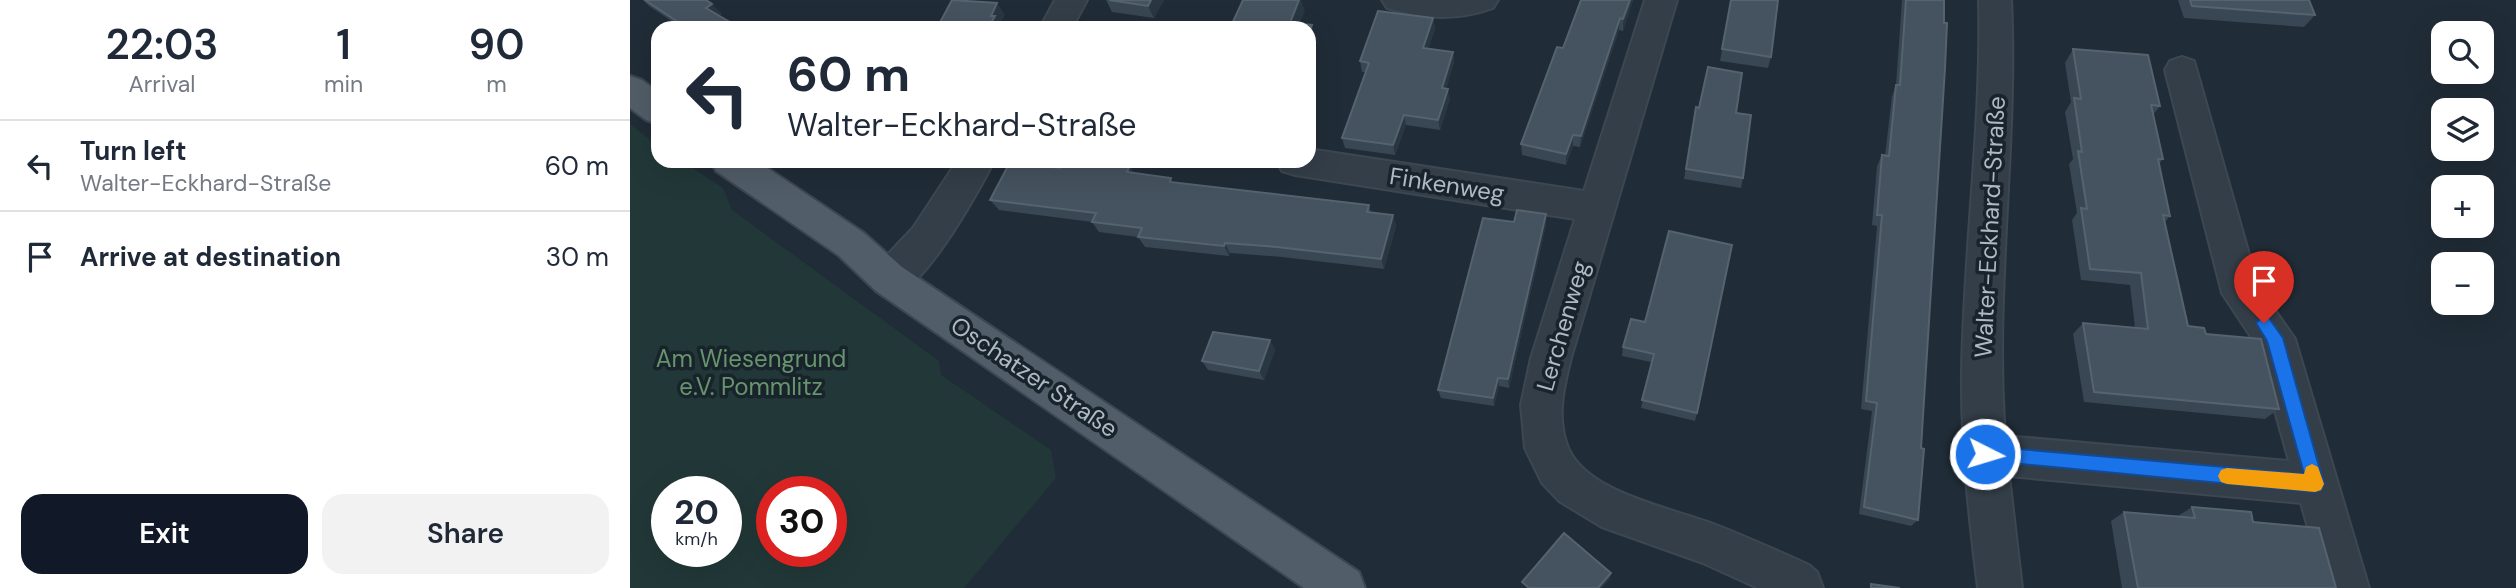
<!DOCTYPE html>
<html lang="en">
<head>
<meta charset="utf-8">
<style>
  :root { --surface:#fff; --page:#f2f2f3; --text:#1f2937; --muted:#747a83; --line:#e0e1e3; --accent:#111827 }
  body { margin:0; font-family:"DM Sans",sans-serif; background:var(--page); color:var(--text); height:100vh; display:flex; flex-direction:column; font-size:26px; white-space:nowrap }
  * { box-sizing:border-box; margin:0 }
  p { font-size:23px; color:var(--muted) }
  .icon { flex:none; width:38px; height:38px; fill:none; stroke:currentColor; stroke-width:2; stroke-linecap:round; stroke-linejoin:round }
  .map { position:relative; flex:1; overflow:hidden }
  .side { display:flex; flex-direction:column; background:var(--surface); width:630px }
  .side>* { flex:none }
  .hud { position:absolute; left:21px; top:21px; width:665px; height:147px; border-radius:21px; box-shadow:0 7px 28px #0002; background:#fff; color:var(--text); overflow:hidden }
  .buttons { position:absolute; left:1801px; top:21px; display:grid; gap:14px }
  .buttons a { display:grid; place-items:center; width:63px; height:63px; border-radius:14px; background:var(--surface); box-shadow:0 7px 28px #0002; font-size:35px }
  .speed { position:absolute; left:21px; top:476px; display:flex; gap:14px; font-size:35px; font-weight:700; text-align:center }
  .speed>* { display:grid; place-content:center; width:91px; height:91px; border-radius:50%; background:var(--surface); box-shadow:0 7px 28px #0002; line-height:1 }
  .speed small { font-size:18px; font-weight:400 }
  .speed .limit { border:10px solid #d22; background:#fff; color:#111 }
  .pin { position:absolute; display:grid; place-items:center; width:60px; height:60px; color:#fff; margin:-72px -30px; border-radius:50% 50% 50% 0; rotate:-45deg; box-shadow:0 0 7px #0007 }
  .pin .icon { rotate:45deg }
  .me { position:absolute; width:77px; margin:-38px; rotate:95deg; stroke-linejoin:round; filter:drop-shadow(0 0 5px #0008) }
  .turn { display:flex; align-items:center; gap:24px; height:147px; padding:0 21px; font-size:32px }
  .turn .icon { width:91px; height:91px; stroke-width:2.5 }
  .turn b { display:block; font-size:49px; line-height:60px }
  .eta { display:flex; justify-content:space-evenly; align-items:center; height:119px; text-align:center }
  .eta b { font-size:42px; font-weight:600; line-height:49px }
  .action { display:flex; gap:14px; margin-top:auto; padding:14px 21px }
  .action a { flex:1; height:80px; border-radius:21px; background:var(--accent); color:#fff; font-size:28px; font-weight:600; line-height:80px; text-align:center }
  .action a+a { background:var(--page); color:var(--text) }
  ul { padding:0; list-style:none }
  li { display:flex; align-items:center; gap:21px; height:91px; padding:0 21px; border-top:2px solid var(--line) }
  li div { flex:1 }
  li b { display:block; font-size:26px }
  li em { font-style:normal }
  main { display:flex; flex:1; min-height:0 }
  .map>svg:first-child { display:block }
  .green { fill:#223838; fill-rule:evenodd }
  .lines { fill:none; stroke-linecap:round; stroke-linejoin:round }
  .minor-casing { stroke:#3d4751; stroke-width:4 }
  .major-casing { stroke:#3d4751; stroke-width:4 }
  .minor { fill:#343e48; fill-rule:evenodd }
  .major { fill:#515d68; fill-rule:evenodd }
  .wall { fill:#384753 }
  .shaded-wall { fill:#293743 }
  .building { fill:#455360; stroke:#55636f; stroke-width:2 }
  .route { fill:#1a73e8; stroke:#114b97; stroke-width:2 }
  .slow { fill:#f59e0b }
  .labels { text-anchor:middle; stroke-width:7; stroke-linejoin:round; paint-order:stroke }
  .street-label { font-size:24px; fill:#aeb9c4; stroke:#19232c }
  .park-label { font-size:24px; fill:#66946c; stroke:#19232c }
</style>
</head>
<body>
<main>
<section class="side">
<div class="eta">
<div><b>22:03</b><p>Arrival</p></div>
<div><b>1</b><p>min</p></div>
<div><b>90</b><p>m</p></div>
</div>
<ul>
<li><svg class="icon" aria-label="left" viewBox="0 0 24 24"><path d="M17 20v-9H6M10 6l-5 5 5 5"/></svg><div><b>Turn left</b><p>Walter-Eckhard-Straße</p></div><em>60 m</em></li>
<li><svg class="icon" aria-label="arrive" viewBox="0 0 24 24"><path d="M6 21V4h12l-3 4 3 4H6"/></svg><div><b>Arrive at destination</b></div><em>30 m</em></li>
</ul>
<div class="action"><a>Exit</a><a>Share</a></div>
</section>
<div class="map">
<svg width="1886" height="588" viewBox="0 0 1886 588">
  <rect width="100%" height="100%" fill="#202c37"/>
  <path class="green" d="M0 124 28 146V161H52L93 188 102 210 309 361 311 375 421 450 426 478 334 588H0ZM37 492H96V551H37ZM142 492H201V551H142Z"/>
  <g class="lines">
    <g class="minor-casing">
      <path id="minor" d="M425 0H457L442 28H410Z
        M752 0H868L863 8C828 21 793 19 757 8Z
        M1015 0H1047L941 358C934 386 927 414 936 442 951 493 1043 508 1086 525 1117 537 1148 551 1179 565L1187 572 1193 588H1128L1073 563 972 527 929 501 912 483 895 448 891 405 901 358 945 219 665 175 652 171 647 161H679V149L954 191Z
        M1349 0H1381C1388 145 1364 291 1375 436L1659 461 1627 346 1592 293 1535 70 1540 61 1552 57 1564 61 1628 286 1665 339 1739 588H1695L1671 503 1379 476 1392 588H1348C1339 516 1331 444 1332 371 1334 247 1352 124 1349 0Z
        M327 161H364C347 194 303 273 272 291 262 296 255 294 246 291L240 279 246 267 283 228Z"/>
    </g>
    <g class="major-casing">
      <path id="major" d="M0 76 12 80 28 92V124L16 120 0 108Z
        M81 161H127L234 233 272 267 729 572 735 588H674L246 291 208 255 86 171Z"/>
    </g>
    <use href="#minor" class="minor"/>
    <use href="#major" class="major"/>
  </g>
  <path class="wall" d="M13 0H76L92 14 89 16 110 28H52L19 6Z
    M476 0H534L524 18 482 12Z
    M951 0H1003L993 31 989 30 950 147 943 146 936 165 892 155 891 144 933 48Z
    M1101 0 1141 57 1138 68 1090 61Z
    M1272 0H1314L1288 520 1281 526 1229 514 1242 411 1231 409 1247 226 1242 225 1247 166 1252 155 1255 156 1262 96 1266 85Z
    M1548 0H1679L1685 15 1674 27 1554 18Z
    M803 18 805 29 798 49 823 52 824 62 816 89 820 99 810 130 776 125 765 155 715 148 712 138 736 72H732L730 61Z
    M1443 49 1530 106 1523 115 1533 159 1529 164 1540 216 1535 222 1558 326 1576 334 1649 409 1635 419 1454 402 1443 334 1453 323 1505 328 1500 285 1451 280 1442 220 1447 213 1439 164 1443 159 1435 112 1441 102 1435 63Z
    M1066 107 1106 113 1113 178 1111 188 1054 179Z
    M430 168 504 173 544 183 739 205 741 213 763 215 766 226 754 269 652 257 600 253 599 256 515 247 508 237 469 232 462 222 369 210 360 200Z
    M884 222 916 225 879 388 869 386 864 406 811 398 808 390Z
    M1001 319 1067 413 1065 421 1011 408 1021 362 992 356 993 347Z
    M640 340 645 350 634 380 578 370 572 361Z
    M1562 507 1623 522 1706 588H1492L1481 521 1494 512 1548 516Z"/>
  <path class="shaded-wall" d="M521 0H534L524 18 518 6Z
    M669 0H671L675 11 668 28 660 23Z
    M1000 0 1003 1 993 31V19Z
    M367 3 375 15 370 24 373 28H358L361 16Z
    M82 4 92 14 86 18 76 8Z
    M803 18 805 29 795 59 793 48Z
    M990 18 989 30 950 147 951 136Z
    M682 25 687 40 679 59V33Z
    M823 52 824 62 814 98 812 88Z
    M818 89 820 99 810 130 808 120Z
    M774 115 776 125 765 155 763 145Z
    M943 135V146L936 165V154Z
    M500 165 506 176 497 172Z
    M916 214V225L879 388 878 379Z
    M763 215 766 226 754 269 751 259Z
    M595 243 600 253 599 256 594 246Z
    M640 340 645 350 634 380 629 371Z
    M868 378 869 386 864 406 863 398Z
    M981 573 980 579 972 588H968Z"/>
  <path class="building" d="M15 0H76L82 4 76 8 110 28H57Z
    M322 0 367 3 361 16H365L358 28H307Z
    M479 0H521L518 6Z
    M613 0H669L660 23 682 25 679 33V28H600Z
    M951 0H1000L993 19 990 18 951 136 943 135 936 154 891 144 927 47 933 48Z
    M1101 0H1148L1141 57 1092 49Z
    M1276 0H1314V23H1317L1315 68 1291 448 1294 449 1288 520 1234 507 1247 403 1236 401 1252 215H1247L1252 155 1259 156 1266 85H1270Z
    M1560 0H1679L1685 15 1562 6Z
    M748 11 803 18 793 48 823 52 812 88 818 89 808 120 774 115 763 145 712 138 739 63 730 61Z
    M1443 49 1518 55 1530 106 1521 105 1533 159H1528L1540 216 1533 215 1558 326 1574 328 1576 334 1631 339 1649 409 1464 392 1453 323 1518 329 1511 273 1460 269 1451 208 1457 209 1448 151 1452 152 1444 98 1451 99Z
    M1078 67 1112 73 1106 113 1121 115 1113 178 1056 169 1066 107 1069 108Z
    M433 161H460L500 165 497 172 541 178 540 182 739 205 737 212 763 215 751 259 647 247 595 243 594 246 508 237 512 228 462 222 466 213 360 200 380 162 430 168Z
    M887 210 916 214 878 379 868 378 863 398 808 390 853 218 884 222Z
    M1039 231 1102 245 1067 413 1012 400 1024 354 993 347 1001 319 1015 322Z
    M583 332 640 340 629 371 572 361Z
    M1562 507 1621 512 1623 522 1689 528 1706 588H1508L1494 512 1565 518Z
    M934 533 981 573 968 588H899L892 582Z
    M1241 584 1270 588H1241Z"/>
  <path class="route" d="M1634 316 1639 318 1653 338 1694 484 1691 490 1685 492 1349 460 1347 454 1349 449 1355 446 1674 474 1637 341 1626 323Z"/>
  <path class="slow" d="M1682 464 1688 467 1694 484 1691 490 1685 492 1597 484 1591 482 1588 476 1591 470 1597 468 1674 474 1676 467Z"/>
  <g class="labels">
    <g class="street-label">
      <text transform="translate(817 185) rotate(9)" y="8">Finkenweg</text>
      <text transform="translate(1360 227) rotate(-87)" y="8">Walter-Eckhard-Straße</text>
      <text transform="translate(933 326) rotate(-74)" y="8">Lerchenweg</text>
      <text transform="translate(404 377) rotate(34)" y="8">Oschatzer Straße</text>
    </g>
    <g class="park-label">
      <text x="121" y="367">Am Wiesengrund<tspan x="121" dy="28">e.V. Pommlitz</tspan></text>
    </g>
  </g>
</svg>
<div class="buttons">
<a><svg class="icon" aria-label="search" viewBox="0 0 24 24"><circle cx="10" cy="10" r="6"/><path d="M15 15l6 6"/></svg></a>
<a><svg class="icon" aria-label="layers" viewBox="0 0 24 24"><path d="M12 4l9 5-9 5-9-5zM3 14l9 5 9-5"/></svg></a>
<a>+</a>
<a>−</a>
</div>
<div class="speed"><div>20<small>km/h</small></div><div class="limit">30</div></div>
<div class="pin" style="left:1634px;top:323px;background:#d93025"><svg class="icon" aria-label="arrive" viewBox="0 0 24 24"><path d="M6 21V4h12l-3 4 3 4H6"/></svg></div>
<svg class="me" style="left:1355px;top:454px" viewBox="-20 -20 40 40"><circle r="17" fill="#1a73e8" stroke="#fff" stroke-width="3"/><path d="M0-11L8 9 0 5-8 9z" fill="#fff"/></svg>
<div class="hud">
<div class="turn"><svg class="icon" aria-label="left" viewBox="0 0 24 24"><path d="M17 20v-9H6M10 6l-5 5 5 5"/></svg><div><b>60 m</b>Walter-Eckhard-Straße</div></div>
</div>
</div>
</main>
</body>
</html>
